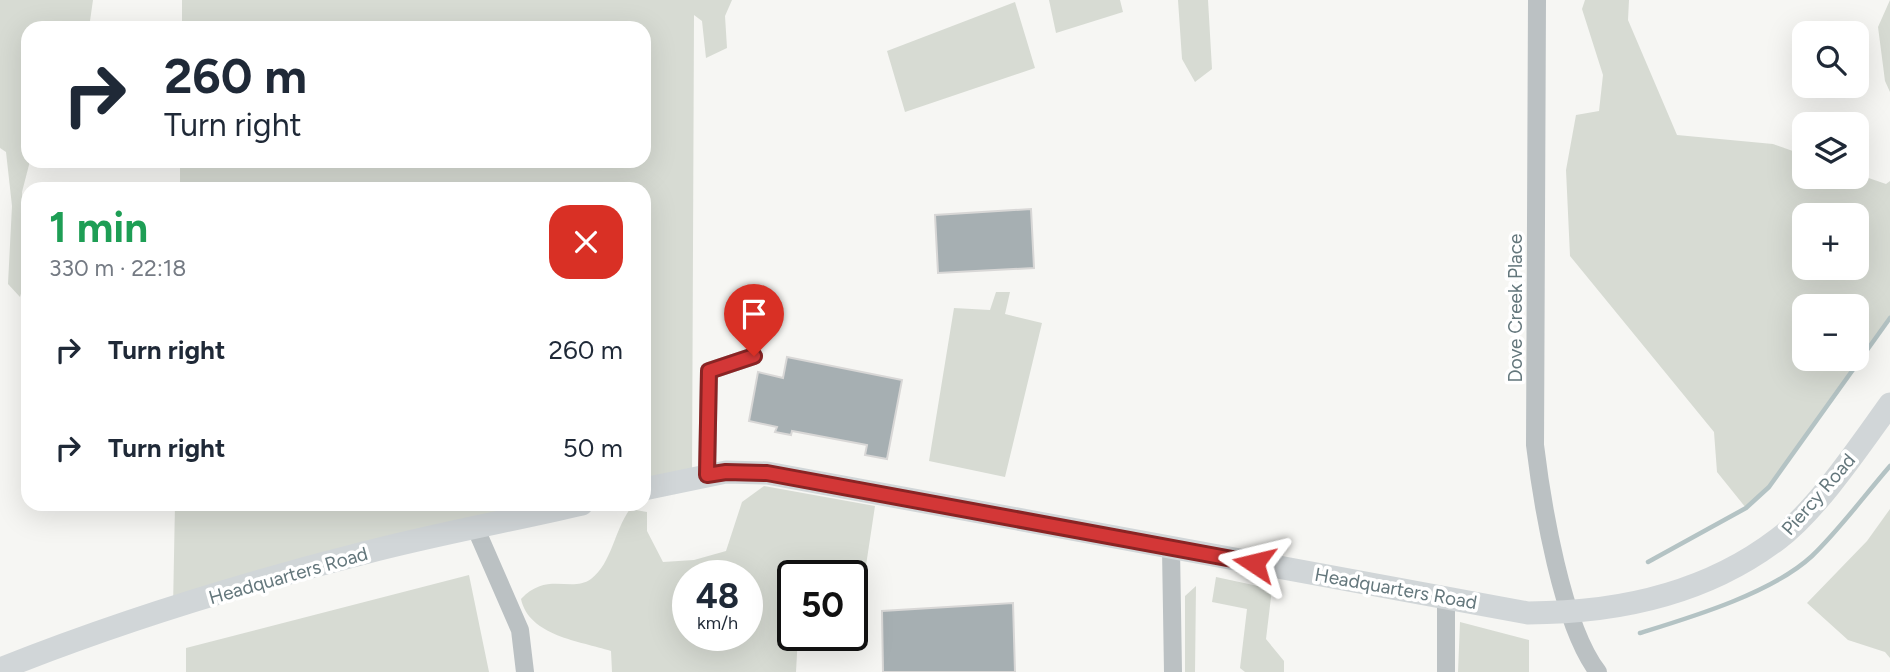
<!DOCTYPE html>
<html lang="en">
<head>
<meta charset="utf-8">
<style>
  :root { --surface:#fff; --page:#f2f2f3; --text:#1f2937; --muted:#747a83 }
  body { margin:0; font-family:Figtree,sans-serif; background:var(--page); color:var(--text); height:100vh; display:flex; flex-direction:column; font-size:26px; white-space:nowrap }
  * { box-sizing:border-box; margin:0 }
  p { font-size:23px; color:var(--muted) }
  .icon { flex:none; width:38px; height:38px; fill:none; stroke:currentColor; stroke-width:2; stroke-linecap:round; stroke-linejoin:round }
  .map { position:relative; flex:1; overflow:hidden }
  .side { position:absolute; left:21px; top:182px; width:630px; height:329px; display:flex; flex-direction:column; background:var(--surface); border-radius:21px; box-shadow:0 7px 28px #0002 }
  .side>* { flex:none }
  .hud { position:absolute; left:21px; top:21px; width:630px; height:147px; border-radius:21px; box-shadow:0 7px 28px #0002; background:#fff; color:var(--text); overflow:hidden }
  .tools { position:absolute; left:1792px; top:21px; display:grid; gap:14px }
  .tools a { display:grid; place-items:center; width:77px; height:77px; border-radius:14px; background:var(--surface); box-shadow:0 7px 28px #0002; font-size:35px }
  .speed { position:absolute; left:672px; top:560px; display:flex; gap:14px; font-size:35px; font-weight:700; text-align:center }
  .speed>* { display:grid; place-content:center; width:91px; height:91px; border-radius:50%; background:var(--surface); box-shadow:0 7px 28px #0002; line-height:1 }
  .speed small { font-size:18px; font-weight:400 }
  .speed .limit { border:4px solid #111; border-radius:10px; background:#fff; color:#111 }
  .pin { position:absolute; display:grid; place-items:center; width:60px; height:60px; color:#fff; margin:-72px -30px; border-radius:50% 50% 50% 0; rotate:-45deg; box-shadow:0 0 7px #0007 }
  .pin .icon { rotate:45deg }
  .me { position:absolute; width:77px; margin:-38px; rotate:280deg; stroke-linejoin:round; filter:drop-shadow(0 0 5px #0008) }
  .turn { display:flex; align-items:center; gap:24px; height:147px; padding:0 28px; font-size:32px }
  .turn .icon { width:91px; height:91px; stroke-width:2.5 }
  .turn b { display:block; font-size:49px; line-height:60px }
  .round { display:grid; place-items:center; flex:none; width:74px; height:74px; border-radius:21px; background:var(--page) }
  .overview { display:flex; align-items:center; justify-content:space-between; height:119px; padding:0 28px }
  h1 { font-size:42px; font-weight:700; line-height:52px; color:#1e9e55 }
  ul { padding:0; list-style:none }
  li { display:flex; align-items:center; gap:21px; height:98px; padding:0 28px }
  li div { flex:1 }
  li b { display:block; font-size:26px }
  li em { font-style:normal }
  .map>svg:first-child { display:block }
  .green { fill:#d7dbd3; fill-rule:evenodd }
  .lines { fill:none; stroke-linecap:round; stroke-linejoin:round }
  .stream { stroke:#b4c3c4; stroke-width:4.5 }
  .building { fill:#a6afb2; stroke:#d8d7d6; stroke-width:2 }
  .minor { stroke:#bbc1c3; stroke-width:18 }
  .major { stroke:#d1d6d8; stroke-width:23 }
  .route-casing { stroke:#892424; stroke-width:18 }
  .route { stroke:#d33737; stroke-width:12 }
  .labels { text-anchor:middle; stroke-width:7; stroke-linejoin:round; paint-order:stroke }
  .street-label { font-size:19px; fill:#64777c; stroke:#fff }
</style>
</head>
<body>
<div class="map">
<svg width="1890" height="672" viewBox="0 0 1890 672">
  <rect width="100%" height="100%" fill="#f6f6f3"/>
  <path class="green" d="M0 0H93L89 28H28L30 161 22 192 26 277 20 297 8 284 12 206 6 152 0 148Z
    M182 0H732L725 16 727 48 706 58 702 21 694 15 692 477 644 489V189H180V161H644V28H182Z
    M1049 0H1120L1123 12 1056 33Z
    M1178 0H1208L1212 69 1195 82 1182 59Z
    M1585 0H1629L1628 20 1677 135 1773 144 1804 155V177H1857V174L1886 184 1890 181V318L1776 479 1746 508 1717 472 1714 432 1570 256 1566 170 1576 115 1599 111 1603 75 1582 9ZM1804 215H1857V268H1804ZM1804 306H1857V359H1804Z
    M1890 0V92L1885 81 1878 27Z
    M1015 2 1035 68 905 112 887 51Z
    M996 292H1010L1005 314 1042 323 1005 477 929 461 954 308 990 310Z
    M764 486 875 506 862 592 852 595V576H793V635H798L796 672H612L611 651C580 641 529 636 521 599 547 571 571 593 591 579 612 563 614 531 630 509L647 512V531L663 562 694 560 726 551 742 502ZM688 576H747V635H688Z
    M175 504H582L173 608Z
    M1890 509V658L1885 652 1848 640 1807 603 1867 541Z
    M469 575 489 672H186V648Z
    M1216 577 1272 589 1266 639 1284 661V672H1245L1240 668 1247 609 1212 602Z
    M1196 586 1195 672H1185V596Z
    M1460 622 1529 640V672H1458Z"/>
  <g class="lines">
    <path class="stream" d="M1648 562 1746 508 1769 487 1890 318
      M1640 633C1692 617 1772 593 1812 556 1840 529 1864 496 1890 466"/>
  </g>
  <path class="building" d="M1031 209 1034 268 938 273 935 215Z
    M787 357 902 380 887 459 865 455 867 445 792 431 791 435 775 432 777 427 749 421 758 372 783 378Z
    M1013 603 1015 672H883L882 611Z"/>
  <g class="lines">
    <path class="minor" d="M1537 0 1535 445C1542 503 1562 626 1598 672
      M707 475 709 371 754 356
      M476 529 520 630 525 672
      M1171 549 1173 672
      M1446 672V597"/>
    <path class="major" d="M644 489 726 472 767 473 1528 613C1617 613 1706 594 1778 539 1817 510 1861 444 1890 404
      M0 669C118 622 241 584 364 553 436 534 509 521 582 504"/>
  </g>
  <g class="lines">
    <g class="route-casing">
      <path id="route" d="M754 356 709 371 707 475 726 472 767 473 1254 563"/>
    </g>
    <use href="#route" class="route"/>
  </g>
  <g class="labels">
    <g class="street-label">
      <text transform="translate(1515 308) rotate(-90)" y="7">Dove Creek Place</text>
      <text transform="translate(1818 494) rotate(-49)" y="7">Piercy Road</text>
      <text transform="translate(288 575) rotate(-16)" y="7">Headquarters Road</text>
      <text transform="translate(1396 588) rotate(10)" y="7">Headquarters Road</text>
    </g>
  </g>
</svg>
<div class="tools">
<a><svg class="icon" aria-label="search" viewBox="0 0 24 24"><circle cx="10" cy="10" r="6"/><path d="M15 15l6 6"/></svg></a>
<a><svg class="icon" aria-label="layers" viewBox="0 0 24 24"><path d="M12 4l9 5-9 5-9-5zM3 14l9 5 9-5"/></svg></a>
<a>+</a>
<a>−</a>
</div>
<div class="speed"><div>48<small>km/h</small></div><div class="limit">50</div></div>
<div class="pin" style="left:754px;top:356px;background:#d93025"><svg class="icon" aria-label="arrive" viewBox="0 0 24 24"><path d="M6 21V4h12l-3 4 3 4H6"/></svg></div>
<svg class="me" style="left:1254px;top:563px" viewBox="-20 -20 40 40"><path d="M0-17L14 15 0 8-14 15z" fill="#d33737" stroke="#fff" stroke-width="4"/></svg>
<div class="hud">
<div class="turn"><svg class="icon" aria-label="right" viewBox="0 0 24 24"><path d="M7 20v-9h11M14 6l5 5-5 5"/></svg><div><b>260 m</b>Turn right</div></div>
</div>
<section class="side">
<div class="overview"><div><h1>1 min</h1><p>330 m · 22:18</p></div><a class="round" style="background:#d93025;color:#fff"><svg class="icon" aria-label="close" viewBox="0 0 24 24"><path d="M6 6l12 12M18 6L6 18"/></svg></a></div>
<ul>
<li><svg class="icon" aria-label="right" viewBox="0 0 24 24"><path d="M7 20v-9h11M14 6l5 5-5 5"/></svg><div><b>Turn right</b></div><em>260 m</em></li>
<li><svg class="icon" aria-label="right" viewBox="0 0 24 24"><path d="M7 20v-9h11M14 6l5 5-5 5"/></svg><div><b>Turn right</b></div><em>50 m</em></li>
</ul>
</section>
</div>
</body>
</html>
